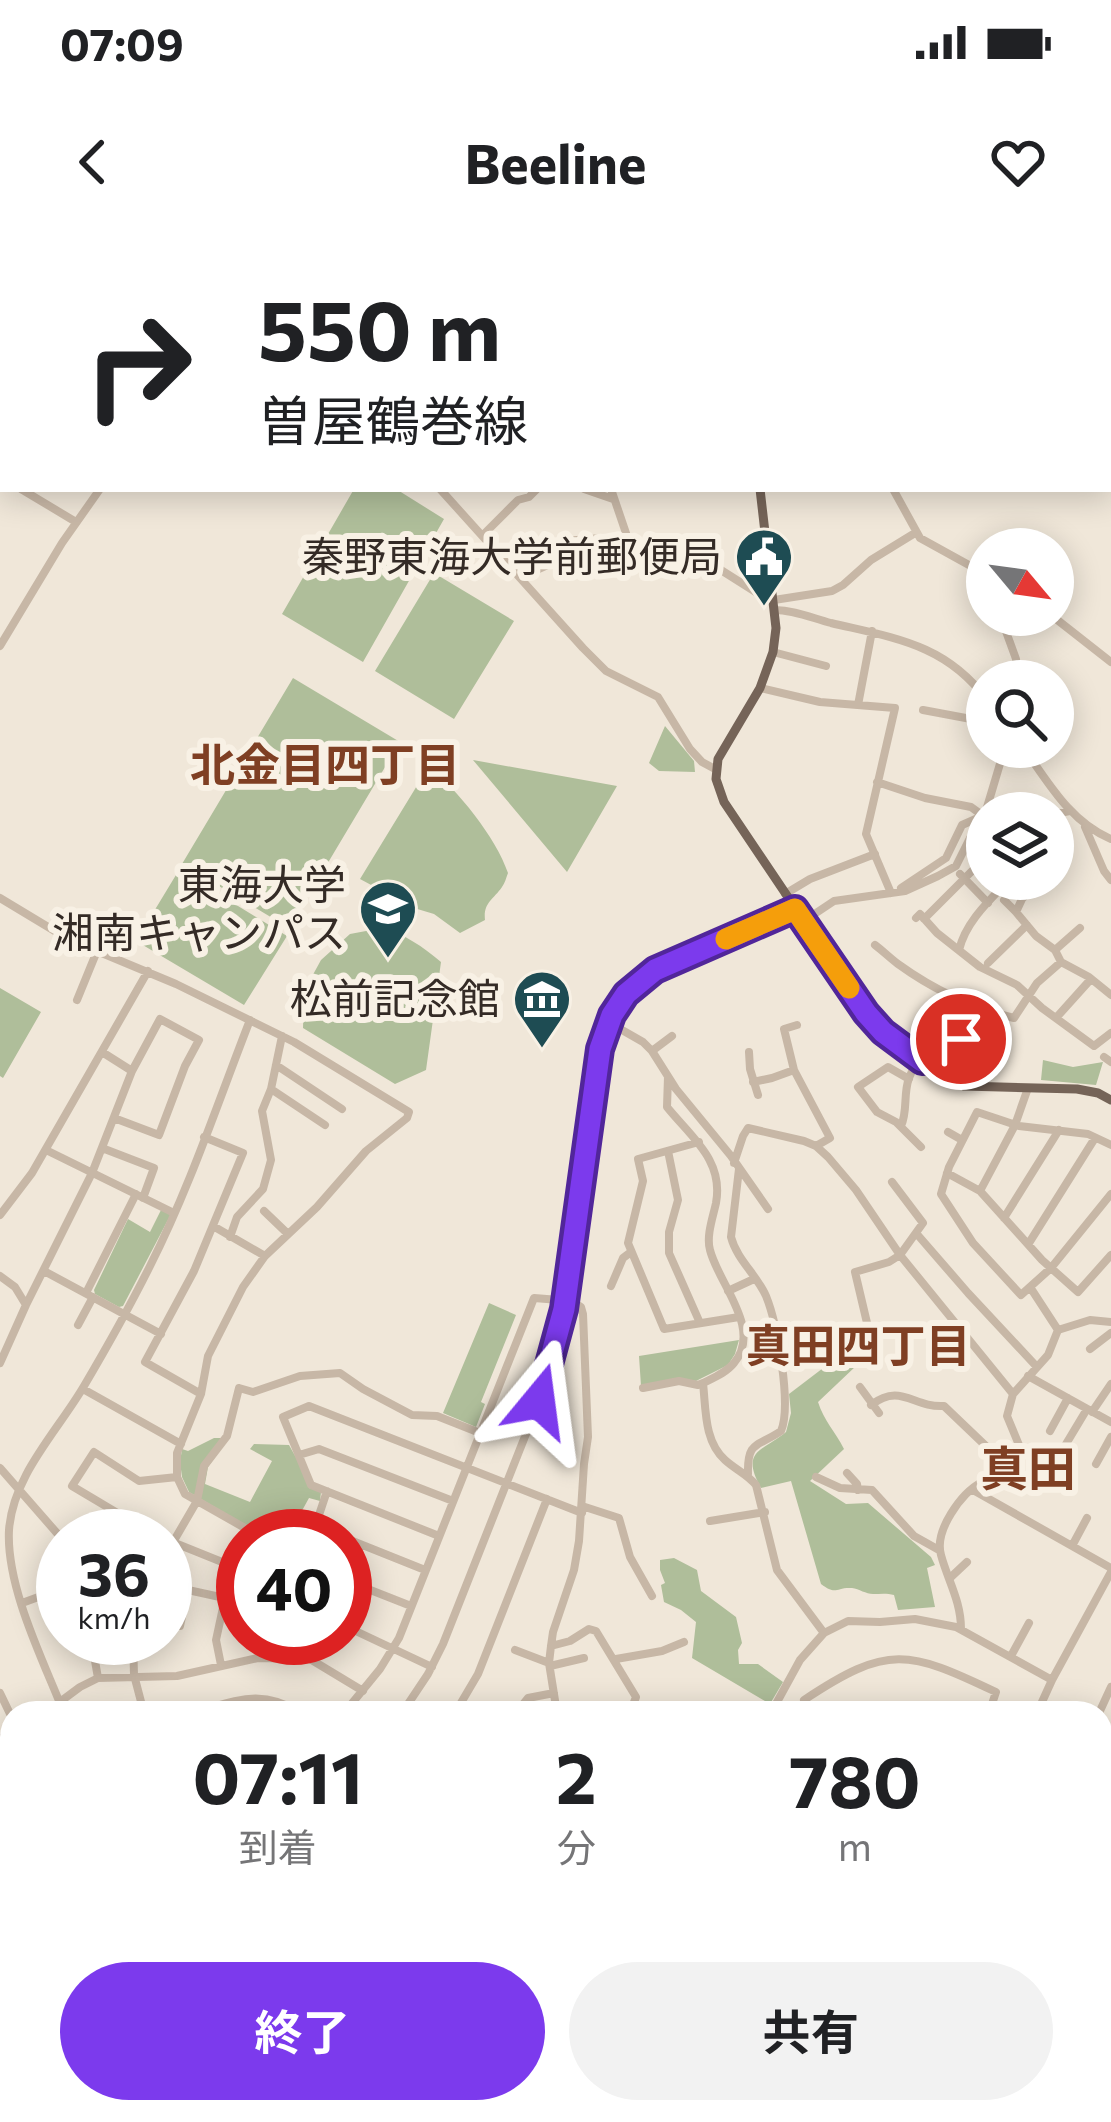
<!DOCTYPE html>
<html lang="ja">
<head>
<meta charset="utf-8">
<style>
  :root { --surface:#fff; --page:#f2f2f2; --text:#202124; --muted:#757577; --accent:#7c3aed }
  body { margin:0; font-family:Commissioner,"Noto Sans JP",sans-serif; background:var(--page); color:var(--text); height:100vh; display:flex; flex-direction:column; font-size:45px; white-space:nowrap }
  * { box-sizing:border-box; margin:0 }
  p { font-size:39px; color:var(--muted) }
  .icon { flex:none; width:66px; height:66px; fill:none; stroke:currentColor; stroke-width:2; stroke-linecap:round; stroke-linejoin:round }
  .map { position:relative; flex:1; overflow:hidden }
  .side { position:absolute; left:0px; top:1461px; width:1113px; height:423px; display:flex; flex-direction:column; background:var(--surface); border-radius:36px 36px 0 0; box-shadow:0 6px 30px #0003 }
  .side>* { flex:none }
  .banner { position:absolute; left:0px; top:0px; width:1113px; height:252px; box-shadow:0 6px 30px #0003; background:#fff; color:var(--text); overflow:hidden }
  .needle { width:78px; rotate:119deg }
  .buttons { position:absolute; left:966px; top:288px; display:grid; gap:24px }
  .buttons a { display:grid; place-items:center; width:108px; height:108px; border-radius:50%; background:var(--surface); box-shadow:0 6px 30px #0003; font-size:60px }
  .speed { position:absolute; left:36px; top:1269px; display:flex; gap:24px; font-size:60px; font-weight:700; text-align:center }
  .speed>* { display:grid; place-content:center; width:156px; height:156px; border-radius:50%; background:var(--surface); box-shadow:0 6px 30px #0003; line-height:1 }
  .speed small { font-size:30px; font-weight:400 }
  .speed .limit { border:18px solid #d22; background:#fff; color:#111 }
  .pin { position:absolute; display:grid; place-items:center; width:102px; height:102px; color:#fff; margin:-51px; border:6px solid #fff; border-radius:50%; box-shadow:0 3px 12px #0007 }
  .me { position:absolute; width:132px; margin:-66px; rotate:16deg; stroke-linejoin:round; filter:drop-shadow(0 0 9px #0008) }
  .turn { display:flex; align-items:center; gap:42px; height:252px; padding:0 60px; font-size:54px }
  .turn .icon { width:156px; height:156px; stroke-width:2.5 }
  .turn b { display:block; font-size:84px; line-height:102px }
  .eta { display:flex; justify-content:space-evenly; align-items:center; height:204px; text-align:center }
  .eta b { font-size:72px; font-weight:700; line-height:84px }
  .action { display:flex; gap:24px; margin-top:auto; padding:24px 60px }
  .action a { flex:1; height:138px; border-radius:72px; background:var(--accent); color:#fff; font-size:48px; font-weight:700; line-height:138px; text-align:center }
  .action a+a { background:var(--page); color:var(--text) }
  .status { display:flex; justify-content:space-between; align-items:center; height:84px; padding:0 60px; background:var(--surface); direction:ltr }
  .status svg { height:33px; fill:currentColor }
  header { display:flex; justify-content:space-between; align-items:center; height:156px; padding:0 60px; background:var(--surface); font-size:54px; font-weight:700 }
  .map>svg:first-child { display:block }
  .green { fill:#afbe9a }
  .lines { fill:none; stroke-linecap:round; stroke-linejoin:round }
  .minor { stroke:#c7b7a6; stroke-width:8 }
  .major { stroke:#756458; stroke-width:9 }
  .route-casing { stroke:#51269a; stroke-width:30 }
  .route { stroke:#7c3aed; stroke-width:21 }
  .slow { stroke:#f59e0b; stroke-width:21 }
  .labels { text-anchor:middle; stroke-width:12; stroke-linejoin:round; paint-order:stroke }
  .poi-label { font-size:42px; fill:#342b26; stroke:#f8f1e5; text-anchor:end }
  .neighbourhood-label { font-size:45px; font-weight:bold; fill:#7f3f23; stroke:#f8f1e5 }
  .quarter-label { font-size:48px; font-weight:bold; fill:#7f3f23; stroke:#f8f1e5 }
</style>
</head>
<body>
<div class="status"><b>07:09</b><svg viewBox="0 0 49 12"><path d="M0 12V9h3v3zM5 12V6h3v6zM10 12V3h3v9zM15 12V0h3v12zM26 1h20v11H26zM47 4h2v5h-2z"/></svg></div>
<header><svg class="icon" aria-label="back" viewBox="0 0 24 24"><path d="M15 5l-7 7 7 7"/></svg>Beeline<svg class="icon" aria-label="heart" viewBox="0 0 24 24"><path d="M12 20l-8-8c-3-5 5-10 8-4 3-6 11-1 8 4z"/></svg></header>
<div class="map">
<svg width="1111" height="1882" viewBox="0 0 1111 1882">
  <rect width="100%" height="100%" fill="#f0e7d9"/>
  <path class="green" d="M354 249H396L444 279 363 422 282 374Z
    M434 333 514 381 454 479 375 431Z
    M293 438 400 502 289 688 182 624Z
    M665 486 694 521 695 532 659 531 649 523Z
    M473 520 617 546 567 632Z
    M429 526C457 550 496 597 508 633 506 638 505 643 502 647 493 660 483 663 485 680L460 693 434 674 414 668 360 639Z
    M179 630 287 696 244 765 136 701Z
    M382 688C406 695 422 706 441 722L426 830 395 844 303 788 304 751 321 720 350 694Z
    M0 748 41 772 3 838 0 836Z
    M1043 820 1073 827 1103 822 1096 845 1041 840Z
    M161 970 171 974 123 1066 119 1067 95 1054 94 1050 128 979 150 992Z
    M489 1063 516 1075 481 1162 485 1164 476 1187 443 1173Z
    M739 1100 735 1114 728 1125 696 1141 676 1138 641 1146 639 1116Z
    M852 1106 858 1117 856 1126 818 1162C824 1181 835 1191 844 1209L810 1241 846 1264 868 1263 931 1317 935 1325 927 1328 935 1367 898 1370 894 1355C887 1353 880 1354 873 1354 866 1354 859 1349 852 1348 835 1347 837 1356 821 1344L791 1241 761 1248C740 1210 762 1212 786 1192L791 1173 789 1154Z
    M214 1198H229L208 1227 205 1244 250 1262 272 1221 250 1209 254 1204 289 1205 312 1246 309 1248 321 1252 320 1261 309 1258 288 1296H264L189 1252 182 1237 180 1222 182 1209 188 1211Z
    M674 1318 697 1330 701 1351 736 1377 742 1403 738 1410 739 1424H758L783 1442 770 1464 692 1418 696 1382 681 1370 664 1362 661 1345 665 1343 660 1330V1320Z
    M1111 1700V1882H1047L1049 1872H1101V1714Z"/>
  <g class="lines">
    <path class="minor" d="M177 0 180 3
      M307 0 308 3
      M408 0 410 3
      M482 0 488 3
      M630 0 634 3
      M216 3 219 0
      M289 3 291 0
      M396 3 401 0
      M495 3 496 0
      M658 3 660 0
      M907 3 910 0
      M937 3 940 0
      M1007 3 1010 0
      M1110 50 1111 49
      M1110 127 1111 128
      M1110 168H1111
      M0 237 3 238
      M21 249 76 282
      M440 249 583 408 606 431 658 457 690 509 702 522 715 529
      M584 249 613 259
      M611 249 629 302 637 307 702 318 762 356 774 360 832 351 843 345 871 320 915 293
      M893 249 920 298 987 335
      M483 295 518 260 529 257 537 249
      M521 337 554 322 565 301 625 296
      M775 370C794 370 812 378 831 383 894 398 946 404 987 460
      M1000 375 1016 419 1018 441
      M1051 375 1111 422
      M0 406 62 303 100 249
      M773 412 826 426
      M760 448 820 462 895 468 866 594 891 653
      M858 465 872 391
      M923 470 987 482
      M1023 507C1048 542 1070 582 1111 599
      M877 542 925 558 971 567 982 575
      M985 574 1005 507
      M1053 574 1070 571
      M1085 587 1104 631 1111 640
      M960 634 988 663
      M1040 639 1022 659 1016 672 1036 696 1055 710 1061 722 1089 737 1111 755
      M901 648 946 618 962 585 987 574
      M785 654 810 639 875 614
      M0 658 68 699 176 744 294 802 409 872 407 878 366 911 317 967 265 1016 243 1047 208 1116 201 1154 177 1213V1237L185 1254 259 1296
      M1004 660 1016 672
      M916 678 920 674 937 693 980 727 1017 745 1042 768 1094 806 1111 793
      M924 679 987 616
      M804 681 834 661 905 651 938 636 956 626 970 598 987 590
      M875 705C883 711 890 718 898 724 934 750 972 768 1014 778L1037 743 1061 722
      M959 710C966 681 990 660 1010 639
      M1055 710 1080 688
      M988 723 1027 685
      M77 760 97 711
      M1056 778 1091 739
      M608 782 643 802 652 811 676 849 731 916 768 969
      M797 785 784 789 794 830 830 898 816 906
      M652 811 672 796
      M102 812 132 831
      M749 812 750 829 758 855
      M1104 817 1111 822
      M276 825 342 869
      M909 839 888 827 858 847 877 872 896 882 921 907
      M753 842 772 838 794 830
      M271 849 325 885
      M901 886C908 871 903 854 909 838 916 817 941 804 961 799
      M948 892 962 900
      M699 902 638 919 643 941 628 1003 664 1089 739 1077
      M1111 905 1088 894 1019 886 977 872 949 927 941 954 973 1003 1021 1055 1051 1028 1111 954
      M102 908 154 928 143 958
      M46 910 174 973
      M668 911 678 960 669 992V1013L700 1083
      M734 923 743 896 748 888 804 901 816 906 828 917 856 950 900 1015 1013 1154
      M739 929 731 997C737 1020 757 1035 766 1056 777 1083 792 1165 781 1191 758 1207 747 1200 748 1234
      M947 933 980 951 1042 1020 1078 1052 1111 1015
      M980 951 1015 885 1028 848
      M264 971 288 994
      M0 975 32 933 148 731
      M1004 978 1059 890
      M213 986 265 1016
      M916 993 968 1053 1037 1127
      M230 997 237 977 263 949 271 920 262 871 271 849 282 796
      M1029 1003 1095 898
      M44 1031 161 1094
      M0 1036 15 1047 26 1065 0 1123
      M611 1046 623 1018 631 1012
      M1030 1047 1058 1090
      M728 1051 754 1039
      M86 1053 136 954
      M26 1065 92 933 132 831 160 779 199 800 185 826 159 895 114 878
      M78 1085 93 1057
      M1090 1109 1111 1093
      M876 1121 855 1032 889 1022 900 1015 923 983 892 942
      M1028 1136 1111 1182
      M703 1143C706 1170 704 1201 725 1220 736 1230 747 1234 756 1245L777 1330 824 1393
      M860 1147 879 1173
      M643 1148 679 1141 698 1145 703 1143C713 1138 726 1133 734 1123 763 1089 718 1043 710 1010 706 996 713 977 716 963 724 920 691 897 667 867L668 837
      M83 1149 181 1204
      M201 1154 145 1122 194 1031 243 913 204 897
      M871 1165C901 1142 913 1168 944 1166L1011 1230
      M1092 1172 1111 1144
      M1050 1191 1068 1158
      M299 1215 319 1209 453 1261
      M1057 1219 1087 1169
      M1096 1224 1111 1197
      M0 1228 63 1300
      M847 1233 857 1244 858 1250
      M816 1237 840 1248 872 1250 914 1296 939 1310
      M973 1250 1111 1328
      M582 1266 619 1278 630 1317 652 1356
      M710 1281 765 1272
      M315 1286 339 1296
      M156 1296 72 1246 94 1212 139 1241 177 1237
      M312 1296 327 1251
      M439 1296 311 1245 283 1177 309 1166 582 1273
      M345 1298 425 1330
      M165 1299 232 1326 216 1400 221 1425
      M360 1305 345 1340 411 1366
      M1072 1306 1087 1278
      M165 1316 197 1261 204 1226 227 1196 239 1148 253 1152 300 1136 340 1133 363 1149 412 1175 437 1176 480 1193
      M951 1337 967 1322
      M165 1345 243 1362
      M22 1363 63 1348
      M180 1386 188 1350
      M345 1386 432 1427
      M961 1389C961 1361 948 1341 941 1315 934 1291 961 1253 982 1242 990 1238 1002 1239 1011 1238L1019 1205 1007 1176 1013 1154 1048 1115 1058 1090 1090 1080 1111 1082
      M91 1398 98 1438
      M133 1398 134 1435 144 1473
      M551 1406 570 1401 589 1389 596 1391 636 1457 633 1465 616 1470 614 1473
      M515 1410 549 1423
      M1011 1416 1029 1383
      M616 1419 662 1411 684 1402
      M550 1426 584 1418
      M0 1453 12 1478
      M45 1473 80 1447 98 1438 177 1436 258 1418 310 1419 363 1451
      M64 1473C43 1420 6 1347 9 1290 13 1235 57 1192 84 1146 107 1107 130 1066 150 1026 190 947 218 862 250 780
      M191 1473C235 1462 259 1447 301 1473
      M344 1473 380 1429 399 1398 534 1058 572 1061 581 1067 583 1074 588 1197 584 1224 579 1301 574 1330 553 1392 551 1406 549 1423 557 1473
      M402 1473 428 1434 443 1404 539 1161 553 1119 566 1060 600 810C614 746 655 730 709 706 738 694 767 682 795 669
      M455 1473 478 1434 547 1259
      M516 1473 528 1458 554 1453
      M771 1473 800 1420 824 1393 848 1381 880 1382 915 1379 956 1387 1052 1440
      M813 1473 804 1460C888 1404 908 1410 996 1452L989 1473
      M861 1473C888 1462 910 1464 937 1473
      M1037 1473 1052 1440 1111 1332
      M1099 1473 1111 1447
      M1101 1484 1111 1490
      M0 1498 12 1495
      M1101 1537 1111 1543
      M1101 1608 1111 1594
      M1101 1707 1111 1692
      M0 1714 2 1631 12 1601
      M0 1732 12 1733
      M0 1830 12 1855
      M20 1872 25 1882
      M269 1872 282 1881
      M530 1872 546 1881
      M942 1872H945
      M52 1882 60 1872
      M176 1882 184 1872
      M339 1882 345 1872
      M391 1882 399 1872
      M435 1882 440 1872
      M486 1882 495 1872
      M602 1882 610 1872
      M815 1882 824 1872
      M892 1882 896 1872
      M993 1882 998 1872"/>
    <path class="major" d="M768 0V3
      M760 249 776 388 773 412 760 448 718 519 716 539 724 562 866 773 900 805 945 838 964 846 1077 849 1098 853 1111 860
      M0 1690 12 1693
      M757 1872 768 1882"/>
  </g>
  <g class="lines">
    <g class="route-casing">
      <path id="route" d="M539 1161 564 1069 600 809 612 775 626 754 655 730 795 669 866 773 883 792 922 821 940 804 961 799"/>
    </g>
    <use href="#route" class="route"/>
    <path class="slow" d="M726 699 795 669 849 748"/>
  </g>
  <defs>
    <g id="civic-pin" transform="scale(3)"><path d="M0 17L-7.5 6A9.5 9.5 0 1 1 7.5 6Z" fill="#1e4c53" stroke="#f8f1e5"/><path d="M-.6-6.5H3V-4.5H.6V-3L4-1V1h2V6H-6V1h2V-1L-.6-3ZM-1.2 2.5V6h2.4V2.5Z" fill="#fff"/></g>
    <g id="university-pin" transform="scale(3)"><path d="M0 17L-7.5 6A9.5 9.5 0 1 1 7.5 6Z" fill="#1e4c53" stroke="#f8f1e5"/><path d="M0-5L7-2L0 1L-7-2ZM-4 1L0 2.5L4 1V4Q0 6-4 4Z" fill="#fff"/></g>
    <g id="museum-pin" transform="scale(3)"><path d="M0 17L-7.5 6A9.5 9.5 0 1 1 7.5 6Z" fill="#1e4c53" stroke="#f8f1e5"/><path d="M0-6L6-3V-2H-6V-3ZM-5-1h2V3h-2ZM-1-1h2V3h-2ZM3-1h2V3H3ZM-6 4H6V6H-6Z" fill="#fff"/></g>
  </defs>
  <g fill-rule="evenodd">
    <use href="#civic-pin" x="764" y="317"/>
    <use href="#university-pin" x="388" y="669"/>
    <use href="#museum-pin" x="542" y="759"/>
  </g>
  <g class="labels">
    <g class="poi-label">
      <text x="722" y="332">秦野東海大学前郵便局</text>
      <text x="346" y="660">東海大学<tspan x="346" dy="48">湘南キャンパス</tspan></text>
      <text x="500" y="774">松前記念館</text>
    </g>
    <g class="neighbourhood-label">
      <text x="325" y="541">北金目四丁目</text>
      <text x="858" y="1122">真田四丁目</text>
    </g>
    <g class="quarter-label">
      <text x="1028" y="1246">真田</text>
    </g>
  </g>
</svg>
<div class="buttons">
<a><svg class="needle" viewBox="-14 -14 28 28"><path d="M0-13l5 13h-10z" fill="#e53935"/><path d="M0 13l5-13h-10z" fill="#757577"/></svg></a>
<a><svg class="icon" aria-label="search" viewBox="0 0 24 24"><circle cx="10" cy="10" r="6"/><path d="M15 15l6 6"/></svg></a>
<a><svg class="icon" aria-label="layers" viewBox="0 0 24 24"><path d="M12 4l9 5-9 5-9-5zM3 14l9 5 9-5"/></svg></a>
</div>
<div class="speed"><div>36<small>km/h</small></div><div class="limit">40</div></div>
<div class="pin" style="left:961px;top:799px;background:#d93025"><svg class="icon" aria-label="arrive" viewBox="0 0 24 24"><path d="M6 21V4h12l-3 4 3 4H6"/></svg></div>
<svg class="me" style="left:539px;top:1161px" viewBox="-20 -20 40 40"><path d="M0-17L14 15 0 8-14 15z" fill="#7c3aed" stroke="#fff" stroke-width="4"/></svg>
<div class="banner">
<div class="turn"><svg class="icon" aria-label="right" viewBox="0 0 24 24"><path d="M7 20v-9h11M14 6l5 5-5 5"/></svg><div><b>550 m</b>曽屋鶴巻線</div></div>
</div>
<section class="side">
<div class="eta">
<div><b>07:11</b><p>到着</p></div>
<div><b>2</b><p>分</p></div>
<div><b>780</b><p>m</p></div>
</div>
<div class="action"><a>終了</a><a>共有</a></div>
</section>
</div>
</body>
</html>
